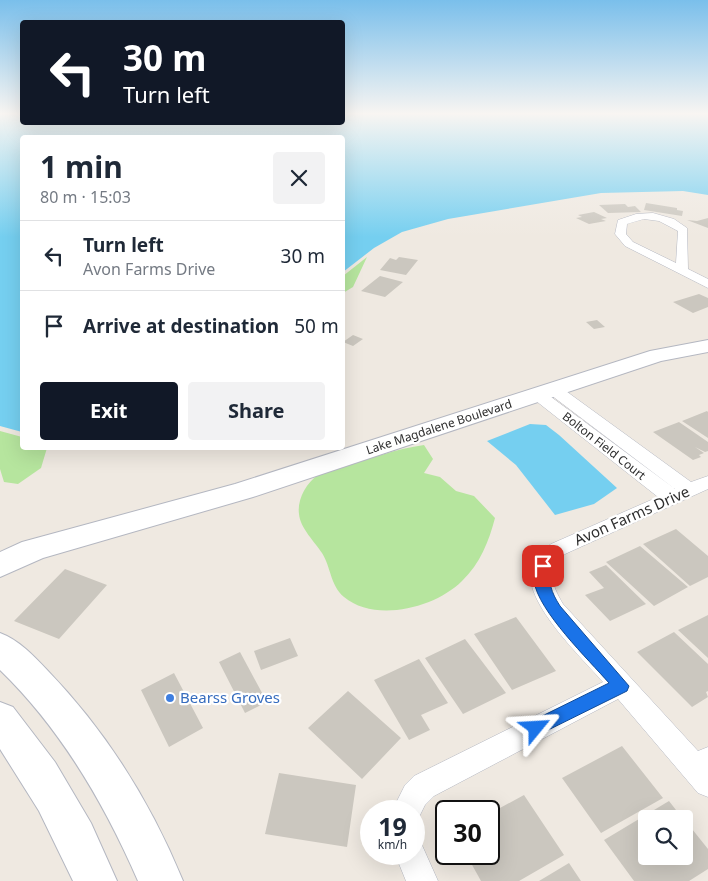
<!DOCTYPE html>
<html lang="en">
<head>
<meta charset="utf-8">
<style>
  :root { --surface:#fff; --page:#f2f2f3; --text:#1f2937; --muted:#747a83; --line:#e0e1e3; --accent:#111827 }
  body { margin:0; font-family:"Noto Sans",sans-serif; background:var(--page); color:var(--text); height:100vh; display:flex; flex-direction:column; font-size:19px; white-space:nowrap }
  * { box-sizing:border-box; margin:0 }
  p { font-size:16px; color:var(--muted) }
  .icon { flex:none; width:28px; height:28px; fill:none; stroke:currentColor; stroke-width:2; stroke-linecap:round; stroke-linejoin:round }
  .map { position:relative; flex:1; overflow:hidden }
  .details { position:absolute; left:20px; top:135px; width:325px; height:315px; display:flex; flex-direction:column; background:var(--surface); border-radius:5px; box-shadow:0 5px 20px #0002 }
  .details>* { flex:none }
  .guide { position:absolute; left:20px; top:20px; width:325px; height:105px; border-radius:5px; box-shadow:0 5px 20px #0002; background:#111827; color:#fff; overflow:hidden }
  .tools { position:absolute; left:638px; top:810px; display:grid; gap:10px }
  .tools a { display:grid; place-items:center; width:55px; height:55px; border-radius:5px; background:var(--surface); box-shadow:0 5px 20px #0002; font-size:25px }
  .speed { position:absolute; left:360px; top:800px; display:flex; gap:10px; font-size:25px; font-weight:700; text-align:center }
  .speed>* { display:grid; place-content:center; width:65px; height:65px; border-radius:50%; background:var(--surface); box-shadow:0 5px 20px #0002; line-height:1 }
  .speed small { font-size:12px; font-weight:400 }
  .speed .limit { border:2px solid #111; border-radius:8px; background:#fff; color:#111 }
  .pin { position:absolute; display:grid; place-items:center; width:42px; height:42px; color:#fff; margin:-21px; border-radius:10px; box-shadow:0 2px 8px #0006 }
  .me { position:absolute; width:55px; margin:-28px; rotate:63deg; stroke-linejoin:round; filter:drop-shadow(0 0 4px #0008) }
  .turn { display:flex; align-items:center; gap:18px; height:105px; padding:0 20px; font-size:22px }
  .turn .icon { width:65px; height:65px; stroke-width:2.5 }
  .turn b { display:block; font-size:35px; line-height:42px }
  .round { display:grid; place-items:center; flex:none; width:52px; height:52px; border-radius:5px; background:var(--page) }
  .summary { display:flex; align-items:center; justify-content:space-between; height:85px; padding:0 20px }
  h1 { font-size:30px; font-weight:700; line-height:38px }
  .button { display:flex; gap:10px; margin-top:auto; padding:10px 20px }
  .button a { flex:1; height:58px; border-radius:5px; background:var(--accent); color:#fff; font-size:20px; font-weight:700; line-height:58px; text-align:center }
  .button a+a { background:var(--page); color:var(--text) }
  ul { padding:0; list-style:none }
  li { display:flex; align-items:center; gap:15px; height:70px; padding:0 20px; border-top:1px solid var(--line) }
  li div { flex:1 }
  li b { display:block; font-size:19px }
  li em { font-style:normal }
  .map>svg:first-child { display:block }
  .green { fill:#b6e59e }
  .water { fill:#75cff0 }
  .building { fill:#cbc7bf }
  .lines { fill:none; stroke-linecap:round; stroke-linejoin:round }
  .street-casing { stroke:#b4b7c1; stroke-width:1 }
  .secondary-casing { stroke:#b4b7c1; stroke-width:2 }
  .street { fill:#fff; fill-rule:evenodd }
  .secondary { fill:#fff; fill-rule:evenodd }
  .route { fill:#1a73e8; stroke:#114b97 }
  .shop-dot { fill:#3f7fe0; stroke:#fff; stroke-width:2 }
  .labels { text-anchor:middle; stroke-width:4.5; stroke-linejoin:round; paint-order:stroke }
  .street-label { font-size:12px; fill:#2e2e2e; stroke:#fff }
  .near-street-label { font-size:15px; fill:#2e2e2e; stroke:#fff }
  .near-shop-label { font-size:15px; fill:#366cbe; stroke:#fff; text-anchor:start }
</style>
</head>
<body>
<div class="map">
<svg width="708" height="881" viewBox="0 0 708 881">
  <rect width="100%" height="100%" fill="#efe9e1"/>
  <path class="green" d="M367 257 353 287 343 293V276Z
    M0 431 22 437V448H47L41 468 18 484 4 482 0 469Z
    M424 445 433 459 424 473 440 477 456 491 474 496 495 518C489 541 480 564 462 581 435 608 375 623 344 597 330 585 331 567 322 553 315 542 300 528 299 514 297 500 306 483 318 475 326 471 336 470 344 467 370 458 397 449 424 445Z"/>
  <path class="water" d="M0 114H22V122H342L343 114H708V195L683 191 601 193 448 219 402 232 374 248 343 272 342 138H22V432L0 426Z
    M530 424 546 425 559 435 617 488 594 504 555 515 516 465 487 441Z"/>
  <path class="building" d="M646 203 677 208V210L683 211 682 216 644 210Z
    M625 204 628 207 635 206 641 212 608 213 599 205Z
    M594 212 607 218 601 219 606 221 589 224 576 218 582 217 578 215Z
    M708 218V228L687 220 697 221Z
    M399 257 418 260 406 275 380 270 390 258 396 260Z
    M380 276 403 282 385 297 361 291Z
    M699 294 708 298V307L693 313 673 302Z
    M597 320 605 327 594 329 586 322Z
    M353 335 363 339 353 346 343 342Z
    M707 411 708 412V438L682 421Z
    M679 422 708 442V451L705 452 695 447 704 453 699 455 701 457 693 460 653 432Z
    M676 529 708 556V577L690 586 643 544Z
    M640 546 688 587 654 606 606 562Z
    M606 565 646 604 610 621 585 595 604 588 589 572Z
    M65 569 107 585 59 639 14 621Z
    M708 615V658L678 630Z
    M516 617 556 671 512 690 474 634Z
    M674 632 708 664V691L706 692 708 697 692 707 637 652Z
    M290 638 298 656 261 670 254 651Z
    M465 639 506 693 463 714 425 658Z
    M240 652 267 702 245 713 219 662Z
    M419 659 448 703 421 715 430 730 409 740 374 680Z
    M174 673 203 728 169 747 141 690Z
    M348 691 401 738 362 779 308 728Z
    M622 746 663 798 601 833 562 778Z
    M279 773 356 785 347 847 265 834Z
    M524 795 564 855 519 881H481L466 854H489V814Z
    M669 801 683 819H646V856H684V819L708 849V869L689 881H634L604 840Z
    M569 863 581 881H539Z"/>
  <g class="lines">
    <g class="street-casing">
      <path id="street" d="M653 213 674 219 687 228 688 269 708 279V288L625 246 615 234 618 220 636 214ZM644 219 659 221 678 231 676 263 633 242 626 234 627 224Z
        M553 384 559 386 691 482 708 476V489L565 554C547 571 551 584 563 604L698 751 708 747V797L698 793 618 699 434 796 425 805 417 821 414 823V811H392L405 785 414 776 603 682C582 658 525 604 531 571 533 560 542 551 551 544L658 497 531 397 529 394 531 391H543L675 489 547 392 545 389 547 386Z
        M414 840 421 843 438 881H406L395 854H414Z"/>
    </g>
    <g class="secondary-casing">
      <path id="secondary" d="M708 340V352L661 361 253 497 43 558 0 577V552L22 542 235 484 650 351Z
        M0 633C19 640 34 656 48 671 106 731 151 803 183 881H138C104 803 61 729 0 670Z
        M0 702 13 707 55 762 91 823 117 881H73L39 811 0 749Z"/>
    </g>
    <use href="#street" class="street"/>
    <use href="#secondary" class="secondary"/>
  </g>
  <linearGradient id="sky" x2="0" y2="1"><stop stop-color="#7abfeb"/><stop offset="0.48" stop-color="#f8f5f2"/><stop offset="1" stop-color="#f8f5f2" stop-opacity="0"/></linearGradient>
  <rect width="708" height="237" fill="url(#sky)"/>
  <path class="route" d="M543 560 550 566C548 582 551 592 560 606L629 686 627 691 536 736 530 734 528 728 530 722 609 683C589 660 538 611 534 581 534 576 535 570 536 566Z"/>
  <circle class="shop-dot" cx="170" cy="698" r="5"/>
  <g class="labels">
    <g class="street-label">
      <text transform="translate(439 427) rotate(-18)" y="4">Lake Magdalene Boulevard</text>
      <text transform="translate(604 446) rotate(38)" y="4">Bolton Field Court</text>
    </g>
    <g class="near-street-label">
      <text transform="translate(632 516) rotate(-24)" y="5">Avon Farms Drive</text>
    </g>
    <g class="near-shop-label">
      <text x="180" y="703">Bearss Groves</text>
    </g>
  </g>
</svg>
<div class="tools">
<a><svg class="icon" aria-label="search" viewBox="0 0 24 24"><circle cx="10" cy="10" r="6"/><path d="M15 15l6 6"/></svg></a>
</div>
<div class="speed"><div>19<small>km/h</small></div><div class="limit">30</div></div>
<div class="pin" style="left:543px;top:566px;background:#d93025"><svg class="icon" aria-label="arrive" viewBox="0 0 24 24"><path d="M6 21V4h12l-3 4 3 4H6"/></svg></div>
<svg class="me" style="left:536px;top:728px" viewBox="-20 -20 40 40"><path d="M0-17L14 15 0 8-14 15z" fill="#1a73e8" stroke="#fff" stroke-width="4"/></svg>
<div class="guide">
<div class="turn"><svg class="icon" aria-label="left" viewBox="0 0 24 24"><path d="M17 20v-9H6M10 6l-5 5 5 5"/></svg><div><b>30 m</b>Turn left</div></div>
</div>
<section class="details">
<div class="summary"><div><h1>1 min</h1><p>80 m · 15:03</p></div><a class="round"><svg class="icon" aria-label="close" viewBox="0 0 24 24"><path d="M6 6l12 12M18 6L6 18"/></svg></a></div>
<ul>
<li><svg class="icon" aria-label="left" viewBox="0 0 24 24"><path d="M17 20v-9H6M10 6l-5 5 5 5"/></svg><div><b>Turn left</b><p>Avon Farms Drive</p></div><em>30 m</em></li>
<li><svg class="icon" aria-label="arrive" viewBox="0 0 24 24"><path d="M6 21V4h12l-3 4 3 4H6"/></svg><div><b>Arrive at destination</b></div><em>50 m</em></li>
</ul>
<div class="button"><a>Exit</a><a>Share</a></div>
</section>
</div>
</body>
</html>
